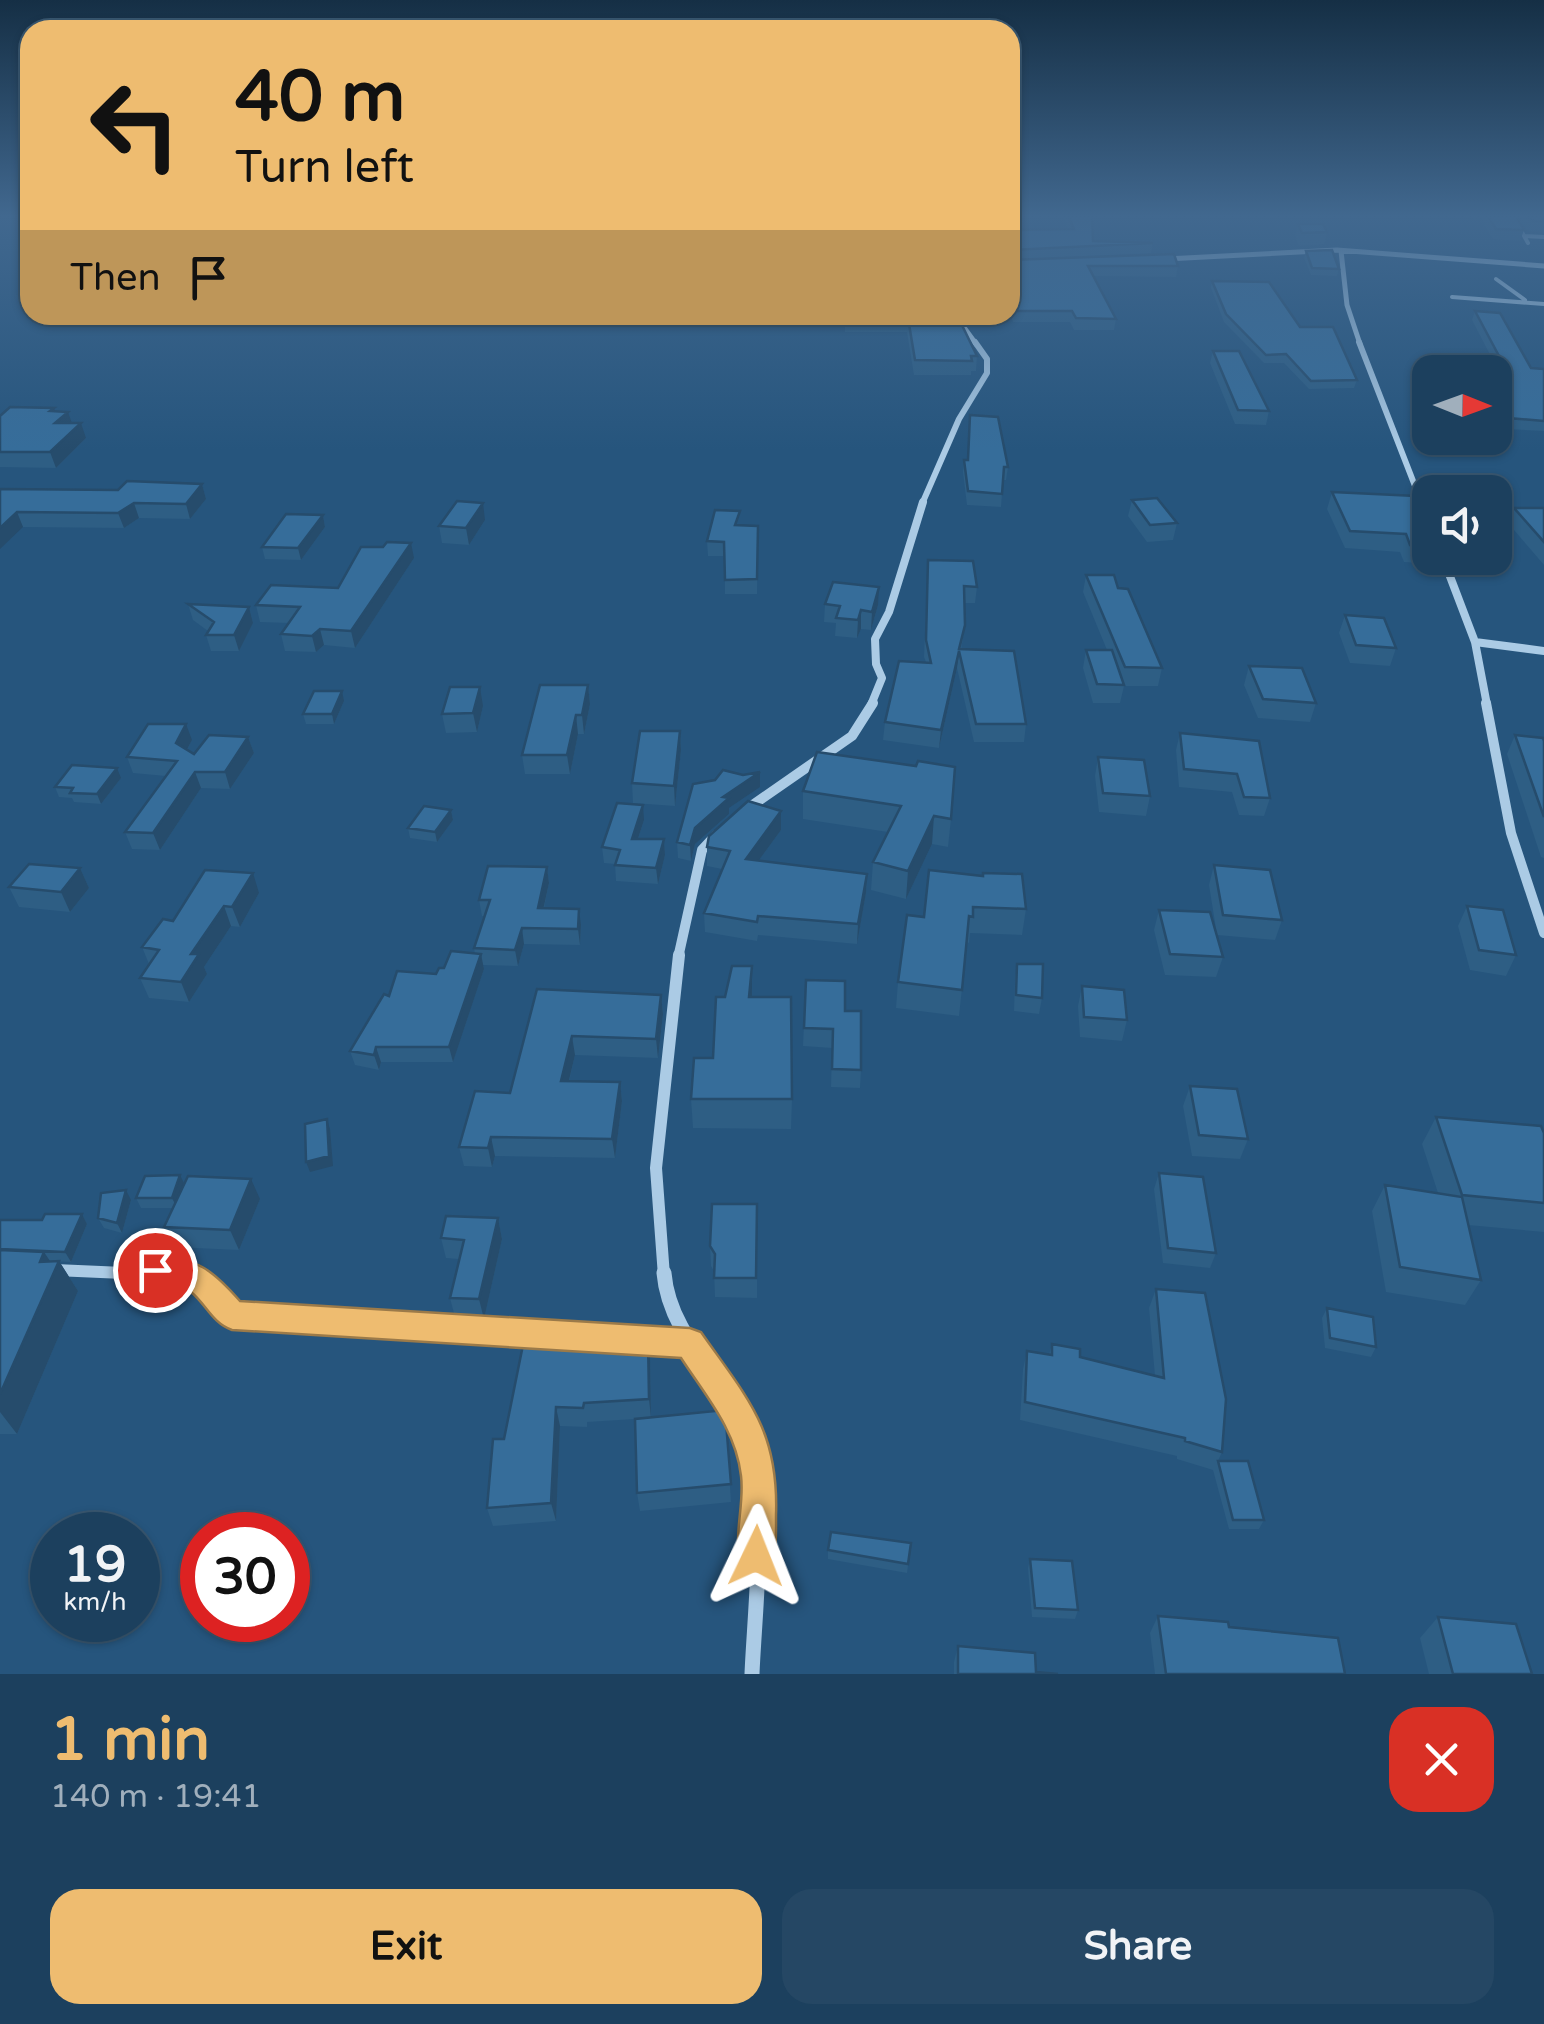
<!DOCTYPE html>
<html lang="en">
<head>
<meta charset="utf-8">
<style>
  :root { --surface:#1c405e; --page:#254764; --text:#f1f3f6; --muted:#a0afbc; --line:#3a5973; --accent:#eebc70 }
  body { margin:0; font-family:"Varela Round",sans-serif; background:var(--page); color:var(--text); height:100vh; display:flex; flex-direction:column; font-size:38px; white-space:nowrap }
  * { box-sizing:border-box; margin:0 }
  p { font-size:32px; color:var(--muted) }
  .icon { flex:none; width:55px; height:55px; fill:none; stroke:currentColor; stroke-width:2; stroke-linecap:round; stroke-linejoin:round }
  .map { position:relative; height:1674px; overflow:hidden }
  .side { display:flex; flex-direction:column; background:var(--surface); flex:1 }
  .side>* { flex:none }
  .hud { position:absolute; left:20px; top:20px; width:1000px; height:305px; border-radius:30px; box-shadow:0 2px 8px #0004,0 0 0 2px var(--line); background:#eebc70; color:#111; overflow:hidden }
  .needle { width:65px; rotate:91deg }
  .fabs { position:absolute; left:1412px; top:355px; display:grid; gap:20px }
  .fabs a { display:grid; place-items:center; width:100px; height:100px; border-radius:20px; background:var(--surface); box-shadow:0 2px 8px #0004,0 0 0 2px var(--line); font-size:50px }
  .speed { position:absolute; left:30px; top:1512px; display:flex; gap:20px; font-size:50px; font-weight:700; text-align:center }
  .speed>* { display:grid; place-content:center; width:130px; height:130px; border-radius:50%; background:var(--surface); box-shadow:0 2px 8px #0004,0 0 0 2px var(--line); line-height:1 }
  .speed small { font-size:25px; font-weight:400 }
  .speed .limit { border:15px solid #d22; background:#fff; color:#111 }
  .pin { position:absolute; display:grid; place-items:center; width:85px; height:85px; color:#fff; margin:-42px; border:5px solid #fff; border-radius:50%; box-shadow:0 2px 10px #0007 }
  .me { position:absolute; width:110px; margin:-55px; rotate:2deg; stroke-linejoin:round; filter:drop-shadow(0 0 8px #0008) }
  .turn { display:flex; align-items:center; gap:35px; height:210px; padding:0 50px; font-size:45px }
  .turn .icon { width:130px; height:130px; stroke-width:2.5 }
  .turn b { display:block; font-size:70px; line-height:85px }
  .then { display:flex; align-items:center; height:95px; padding:0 50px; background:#0003; gap:20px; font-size:38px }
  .round { display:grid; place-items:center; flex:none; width:105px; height:105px; border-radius:30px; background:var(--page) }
  .overview { display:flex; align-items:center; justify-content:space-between; height:170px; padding:0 50px }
  h1 { font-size:60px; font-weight:700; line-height:75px; color:var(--accent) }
  .cta { display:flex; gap:20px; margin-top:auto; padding:20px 50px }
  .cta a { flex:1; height:115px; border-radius:30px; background:var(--accent); color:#111; font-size:40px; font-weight:700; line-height:115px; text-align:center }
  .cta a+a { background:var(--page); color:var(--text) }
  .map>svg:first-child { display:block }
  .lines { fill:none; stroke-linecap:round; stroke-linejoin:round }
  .lane { stroke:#abcbe5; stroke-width:4 }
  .street-far5 { stroke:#abcbe5; stroke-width:5 }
  .street-far4 { stroke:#abcbe5; stroke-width:6 }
  .street-far3 { stroke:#abcbe5; stroke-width:8 }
  .street-far2 { stroke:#abcbe5; stroke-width:10 }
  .street-far1 { stroke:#abcbe5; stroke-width:12 }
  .street { stroke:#abcbe5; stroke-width:15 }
  .wall { fill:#2e5e84 }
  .shaded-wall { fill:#264c6c }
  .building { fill:#366d9a; stroke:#264c6c; stroke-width:2.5 }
  .route { fill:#eebc70; stroke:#9b7a49; stroke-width:2.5 }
</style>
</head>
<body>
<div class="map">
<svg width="1544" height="1674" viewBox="0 0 1544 1674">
  <rect width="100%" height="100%" fill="#26557d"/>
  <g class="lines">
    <path class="lane" d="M1513 216 1528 243
      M1524 236 1544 237
      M1496 279 1525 300
      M1452 297 1544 304"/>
    <path class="street-far5" d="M1341 251 1347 305 1360 344
      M1166 259 1337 250 1544 266
      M955 315 976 344"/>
    <path class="street-far4" d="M1359 342 1422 504
      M922 504 959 419 987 373V359L975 342"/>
    <path class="street-far3" d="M1421 502 1430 525
      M1443 558 1475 642 1487 705
      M1475 642 1544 651
      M871 705 882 678 876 664 875 639 889 612 923 502"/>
    <path class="street-far2" d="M1486 703 1511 833 1544 933
      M744 811 852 736 873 703
      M678 958 702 850 716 835"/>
    <path class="street-far1" d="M55 1270 192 1276
      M664 1276 656 1168 679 955"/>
    <path class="street" d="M187 1273 204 1283 232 1315 534 1333
      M664 1273C669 1334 721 1375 747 1428 770 1471 754 1619 752 1674
      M586 1336 690 1343"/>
  </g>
  <path class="wall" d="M1062 216H1092L1093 241 1153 243 1151 253 1021 259 1178 266 1176 277 1094 276 1116 319 1114 330H1074L1070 322H1013L1010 314V230L1068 229Z
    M1462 216H1516L1524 230 1520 241 1493 239 1481 219 1463 218Z
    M1518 216H1544V233L1528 231Z
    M1298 224 1327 232 1324 244 1299 246 1295 236Z
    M1306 251 1339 269 1337 276 1311 275 1304 258Z
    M1212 281 1357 380 1354 388 1309 389 1284 363H1264L1224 322 1211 288Z
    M1475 311 1531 368 1544 369V431L1505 429 1495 413V372H1475L1477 368 1498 370 1472 320Z
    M845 315H957L977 356 976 371H971V375H914L907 332H845Z
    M1213 351 1269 411 1266 425 1235 424 1210 363Z
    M55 411 86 438 56 468 0 467V416Z
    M964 460 1008 467 1006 480H1003L1001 507 967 505 963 472Z
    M202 484 206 499 190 519 139 518 124 528 23 527 0 489 118 490Z
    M1332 492 1430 519 1428 525 1430 530V558H1434L1432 564 1404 562 1400 552 1345 548 1327 509Z
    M1132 500 1177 523 1173 540 1147 542 1128 516Z
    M1514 508H1544V565L1508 523Z
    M323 515 325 527 301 560 265 559 262 547Z
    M485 520 469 545 442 543 439 526Z
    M740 525 758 526 757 594H725V556H708L707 541Z
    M414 558 355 648 324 645 316 652 285 651 281 634 289 623 260 622 256 605 338 588Z
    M928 560 977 587 975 603H964L965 625 961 650 1026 724 1024 742H974L957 668 939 748 883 740 885 722 926 662 924 657Z
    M1086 575 1118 588 1162 668 1158 686H1124L1120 703H1093L1083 668 1086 650H1107L1083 592Z
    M188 604 249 607 253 623 239 651H211L206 635 208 631 193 620Z
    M825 604 878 605 871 630 861 629 857 638 835 636 836 623 824 622Z
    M1345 615 1396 648 1390 666 1350 663 1339 633Z
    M1249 666 1316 703 1310 722 1258 718 1244 685Z
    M588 685 590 704 584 734H578L570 774H525L522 755Z
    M344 701 334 724H306L303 714Z
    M483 706 477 732 446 733 442 714Z
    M680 731 681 750 675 806 633 803 632 783Z
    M1180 733 1270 798 1264 816 1239 815 1232 792 1179 787 1176 750Z
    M1515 735 1544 741V858L1541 857 1507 754Z
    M248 737 254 753 230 789 201 788 160 850 132 849 125 832 166 776 133 773 127 757 192 740 187 750 194 754Z
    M817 752 951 819 948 847 932 844 906 899 871 890 873 862 888 832 803 819V791Z
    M1098 757 1150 796 1146 816 1099 812 1095 776Z
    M121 778 101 804 74 802 72 798 59 797 55 787Z
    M760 787 729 808V814L695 844 691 861 678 858 677 842Z
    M451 810 453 820 437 842 410 838 408 828Z
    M781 811V830L759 860 867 874 866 893 857 944 758 935 757 941 705 932 704 913 722 869 707 866V847Z
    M644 820 638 839H664L665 855 658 884 616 881 615 864 604 863 602 847Z
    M1214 865 1282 920 1275 940 1217 935 1209 885Z
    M547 867 549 883 544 908 581 925 580 945 524 944 518 966 483 965 484 969 453 1062H381L379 1070 355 1065 350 1051 389 996 475 954 474 948 485 916H482L479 900Z
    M80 868 89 888 70 912 19 907 9 887Z
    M929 870 1026 909 1022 935 970 933 969 943 967 942 959 1016 896 1008 898 982 924 917Z
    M259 893 240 927 231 926 204 967 207 974 189 1002 149 998 140 978 149 964 142 947 173 921Z
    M1467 906 1516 955 1506 976 1470 970 1458 926Z
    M1159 910 1223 957 1216 977 1165 975 1154 930Z
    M1017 964 1042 998 1039 1014 1014 1011 1015 980Z
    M806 980 845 1011 861 1070 860 1088 831 1087 832 1048 803 1046Z
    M1082 986 1127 1020 1122 1041 1080 1037 1078 1006Z
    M537 989 661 995 663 1014 658 1058 575 1055 569 1082H620L622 1101 615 1158 495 1156 492 1167 464 1166 459 1147 510 1093Z
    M752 997 792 1099 791 1129 693 1128 691 1099 713 1058Z
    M1190 1086 1248 1139 1240 1159 1192 1156 1183 1106Z
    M1436 1117 1544 1133V1232L1468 1225 1481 1280 1465 1305 1386 1292 1372 1211 1385 1185 1438 1193 1422 1144Z
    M1159 1173 1216 1253 1210 1268 1163 1263 1154 1189Z
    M184 1183 260 1199 239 1250 174 1247 164 1227 173 1208H141L136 1198Z
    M131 1200 122 1233 104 1228 98 1218Z
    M757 1204V1298L715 1297 714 1271 711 1266 710 1246Z
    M82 1214 87 1224 71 1262 50 1261H59L78 1291 17 1434H0V1220H42Z
    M498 1218 502 1239 484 1319 455 1317 450 1298 459 1259 446 1258 441 1238Z
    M1156 1289 1222 1452 1218 1461 1264 1520 1259 1529H1229L1213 1470 1177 1459V1456L1020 1420 1023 1369 1027 1351 1049 1355 1052 1344 1080 1357 1155 1376 1149 1308Z
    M1327 1308 1376 1347 1371 1357 1325 1348 1322 1318Z
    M598 1342 650 1358 651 1417 725 1410 731 1502 640 1511 637 1493 635 1419 587 1422V1427L560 1426 556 1521 493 1526 487 1508 504 1439Z
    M911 1543 907 1573 828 1559V1550Z
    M1030 1559 1078 1610 1075 1619 1032 1617 1028 1568Z
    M1158 1616 1229 1627 1345 1674H1155L1150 1633Z
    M1438 1617 1532 1674H1429L1420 1638Z
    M958 1646 1036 1672 1058 1674H954V1662Z"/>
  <path class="shaded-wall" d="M54 408 58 420 68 412 73 426 61 438 50 411Z
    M81 423 86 438 56 468 50 452Z
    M202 484 206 499 190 519 186 504Z
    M134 503 139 518 124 528 118 513Z
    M483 503 485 520 469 545 466 528Z
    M17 512 23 527 0 549V528Z
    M323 515 325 527 301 560 298 548Z
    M411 543 414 558 355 648 351 631Z
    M879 587 878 605 871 630 872 612Z
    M249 607 253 623 239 651 234 635Z
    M861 610V629L857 638 858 620Z
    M320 629 324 645 316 652 312 636Z
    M959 651 957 668 939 748 941 730Z
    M588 685 590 704 584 734 582 715Z
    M480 687 483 706 477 732 473 713Z
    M342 691 344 701 334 724 332 714Z
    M576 715 578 734 570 774 567 755Z
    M186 724 192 740 182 759 176 743Z
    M680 731 681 750 675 806 674 786Z
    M248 737 254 753 230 789 225 772Z
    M117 768 121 778 101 804 97 794Z
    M195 772 201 788 160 850 153 833Z
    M760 772V787L729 808V814L695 844 691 861 690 845 695 828 723 797Z
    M643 805 644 820 633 854 632 839Z
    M451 810 453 820 437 842 435 832Z
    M781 811V830L746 878V859Z
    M934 816 932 844 906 899 908 871Z
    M664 839 665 855 658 884 656 868Z
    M547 867 549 883 540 924 538 908Z
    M80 868 89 888 70 912 61 892Z
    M253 873 259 893 240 927 232 907Z
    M867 874 866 893 857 944 858 924Z
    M224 906 231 926 204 967 207 974 189 1002 181 982 191 954Z
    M579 909 581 925 580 945 578 929Z
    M522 928 524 944 518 966 515 950Z
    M481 954 484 969 453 1062 449 1047Z
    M752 966V996L749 1027V997Z
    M661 995 663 1014 658 1058 656 1039Z
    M572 1036 575 1055 564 1101 561 1081Z
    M376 1047 381 1062 379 1070 374 1055Z
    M620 1082 622 1101 615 1158 612 1139Z
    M327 1119 330 1129 333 1166 310 1172 306 1162Z
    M491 1137 495 1156 492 1167 488 1148Z
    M180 1175 185 1185 177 1208 172 1198Z
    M251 1179 260 1199 239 1250 230 1230Z
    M126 1190 131 1200 122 1233 117 1223Z
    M82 1214 87 1224 71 1262 65 1252Z
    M498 1218 502 1239 484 1319 479 1299Z
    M44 1252 56 1270 59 1261 78 1291 17 1434 0 1412V1394L40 1262Z
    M648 1338 650 1358 651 1418 649 1399Z
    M556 1407 560 1426 556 1521 551 1503Z"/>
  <path class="building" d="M1068 216H1092L1093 241 1153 243 1010 250V230L1074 229Z
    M1488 216H1516L1524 230 1496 229Z
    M1528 216H1544V222L1531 220Z
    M1298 224H1323L1327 232 1302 233Z
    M1332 250 1339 269 1312 268 1306 251Z
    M1174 254 1178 266H1088L1116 319 1076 318 1072 311H1014L1010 300V260Z
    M1212 281 1269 282 1300 327H1333L1357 380 1311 381 1286 354 1266 355 1226 314Z
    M1475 311 1500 313 1531 368 1544 369V421L1508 418 1495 397V372H1479L1477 368 1507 371Z
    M846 315H957L977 356H971L972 361 915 360 908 318H846Z
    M1213 351H1239L1269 411 1238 410Z
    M10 407 54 408 50 411 68 412 55 423H81L50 452H0V416Z
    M970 415 998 417 1008 467H1004L1002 494 968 491 964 460H968Z
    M127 481 202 484 186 504 134 503 118 513 17 512 0 528V489L118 490Z
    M1332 492 1416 496 1430 519H1424L1430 530V546L1410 545 1406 534 1350 531Z
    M1157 498 1177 523 1150 525 1132 500Z
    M457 501 483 503 466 528 439 526Z
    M1514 508H1544V542Z
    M715 510 740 511 735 525 758 526 757 579 725 580 724 542 707 541Z
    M286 514 323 515 298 548 262 547Z
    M387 542 411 543 351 631 320 629 312 636 281 634 300 607 256 605 271 585 338 588 361 547H383Z
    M928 560 973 561 977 587 964 586 965 625 959 649 1014 651 1026 724H976L959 651 941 730 885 722 899 661 931 663 926 640Z
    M1086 575H1114L1118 588 1128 589 1162 668 1125 667Z
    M833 582 879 587 872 612 861 610 858 620 836 618 840 606 825 604Z
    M188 604 249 607 234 635H206L214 622Z
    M1345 615 1384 618 1396 648 1356 645Z
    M1086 650H1112L1124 685 1097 684Z
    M1249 666 1302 668 1316 703 1263 699Z
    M540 685H588L582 715H576L567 755H522Z
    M450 687H480L473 713 442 714Z
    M314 691H342L332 714H303Z
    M148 724H186L176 743 194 754 209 735 248 737 225 772H195L153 833 125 832 177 761 127 757Z
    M640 731H680L674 786 632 783Z
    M1180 733 1259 741 1270 798 1244 797 1237 774 1184 769Z
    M1515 735 1543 738 1544 741V817Z
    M817 752 916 766 918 761 955 767 951 819 934 816 908 871 873 862 901 806 803 791Z
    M1098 757 1144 760 1150 796 1103 793Z
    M72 765 117 768 97 794 70 793 73 788 55 787Z
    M723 770 743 775 760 772 723 797 729 798 695 828 690 845 677 842 693 784 715 780Z
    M748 801 781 811 746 859 867 874 858 924 758 916 757 922 704 913 730 851 707 847 709 836Z
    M617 803 643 805 632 839H664L656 868 615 865 620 850 602 847Z
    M424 806 451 810 435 832 408 828Z
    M29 864 80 868 61 892 9 887Z
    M1214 865 1270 870 1282 920 1223 915Z
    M488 866 547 867 538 908 579 909 578 929 522 928 515 950 474 948 490 900H479Z
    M205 870 253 873 232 907 224 906 191 954H199L181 982 140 978 159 950 142 947 163 919 173 921Z
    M929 870 983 876V873L1022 874 1026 909 973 907V917L969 916 962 990 898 982 907 915 924 917Z
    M1467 906 1503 910 1516 955 1479 950Z
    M1159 910 1210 912 1223 957 1170 954Z
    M451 951 481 954 449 1047H376L374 1055 350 1051 384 994 389 996 397 971 436 974 439 968H444Z
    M1017 964H1043L1042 998 1016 995Z
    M732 966H752L749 997H791L792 1099H691L694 1058H713L716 997H725Z
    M806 980 845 981V1011H861V1070L832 1069 833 1029 804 1028Z
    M1082 986 1124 990 1127 1020 1084 1017Z
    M537 989 661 995 656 1039 572 1036 561 1081 620 1082 612 1139 491 1137 488 1148 459 1147 475 1091 510 1093Z
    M1190 1086 1237 1089 1248 1139 1199 1135Z
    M1436 1117 1541 1126 1544 1133V1203L1462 1195Z
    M327 1119 329 1156 306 1162 305 1124Z
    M1159 1173 1203 1177 1216 1253 1168 1248Z
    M180 1175 172 1198H136L145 1176Z
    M188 1176 251 1179 230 1230 164 1227Z
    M1385 1185 1462 1197 1481 1280 1400 1267Z
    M126 1190 117 1223 98 1218 101 1193Z
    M712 1204H757L756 1278H714L715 1254 710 1246Z
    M45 1214H82L65 1252 0 1249V1220H42Z
    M446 1216 498 1218 479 1299 450 1298 464 1240 441 1238Z
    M0 1250 44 1252 40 1262 59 1261 0 1394Z
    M1156 1289 1205 1293 1226 1399 1222 1452 1185 1441V1438L1025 1402 1027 1351 1052 1355V1344L1080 1349V1357L1164 1378Z
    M1327 1308 1373 1317 1376 1347 1330 1338Z
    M527 1325 596 1329 594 1343 648 1338 649 1399 584 1403 583 1408 556 1407 551 1503 487 1508 493 1439H504Z
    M725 1410 731 1484 637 1493 635 1419Z
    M1218 1461H1248L1264 1520H1233Z
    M831 1532 911 1543 908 1564 828 1550Z
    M1030 1559 1072 1561 1078 1610 1035 1608Z
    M1158 1616 1228 1622 1229 1627 1338 1638 1345 1674H1166Z
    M1438 1617 1516 1624 1532 1674H1453Z
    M958 1646 1035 1653 1036 1672 1058 1674H958Z"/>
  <linearGradient id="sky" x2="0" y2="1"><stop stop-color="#152f45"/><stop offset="0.48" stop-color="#41688f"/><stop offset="1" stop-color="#41688f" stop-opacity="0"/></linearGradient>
  <rect width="1544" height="450" fill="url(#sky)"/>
  <path class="route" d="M155 1255C199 1260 211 1268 240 1301L690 1328 701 1332C748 1399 779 1430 776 1515 776 1534 777 1552 770 1569L756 1575 743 1569C731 1540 745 1507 741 1476 736 1430 705 1395 681 1358L232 1330C212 1323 206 1304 191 1292 178 1282 159 1285 144 1279L139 1270 144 1260Z"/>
</svg>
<div class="fabs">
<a><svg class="needle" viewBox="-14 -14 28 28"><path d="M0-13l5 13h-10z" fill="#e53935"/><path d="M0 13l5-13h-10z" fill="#a0afbc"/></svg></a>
<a><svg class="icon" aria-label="sound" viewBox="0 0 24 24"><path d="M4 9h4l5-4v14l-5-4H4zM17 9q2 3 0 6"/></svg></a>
</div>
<div class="speed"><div>19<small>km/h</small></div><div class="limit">30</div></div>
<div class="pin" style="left:155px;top:1270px;background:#d93025"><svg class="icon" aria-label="arrive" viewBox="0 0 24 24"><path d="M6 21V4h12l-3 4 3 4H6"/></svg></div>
<svg class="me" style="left:756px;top:1556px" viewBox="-20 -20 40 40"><path d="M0-17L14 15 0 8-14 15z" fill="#eebc70" stroke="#fff" stroke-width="4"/></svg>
<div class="hud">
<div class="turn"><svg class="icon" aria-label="left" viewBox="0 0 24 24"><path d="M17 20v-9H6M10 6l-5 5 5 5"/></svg><div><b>40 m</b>Turn left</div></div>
<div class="then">Then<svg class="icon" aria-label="arrive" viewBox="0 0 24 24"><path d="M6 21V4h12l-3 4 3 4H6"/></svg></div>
</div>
</div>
<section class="side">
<div class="overview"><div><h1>1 min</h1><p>140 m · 19:41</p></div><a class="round" style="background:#d93025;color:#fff"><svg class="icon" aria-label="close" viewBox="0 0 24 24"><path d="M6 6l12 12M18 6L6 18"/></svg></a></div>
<div class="cta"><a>Exit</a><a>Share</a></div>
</section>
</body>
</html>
